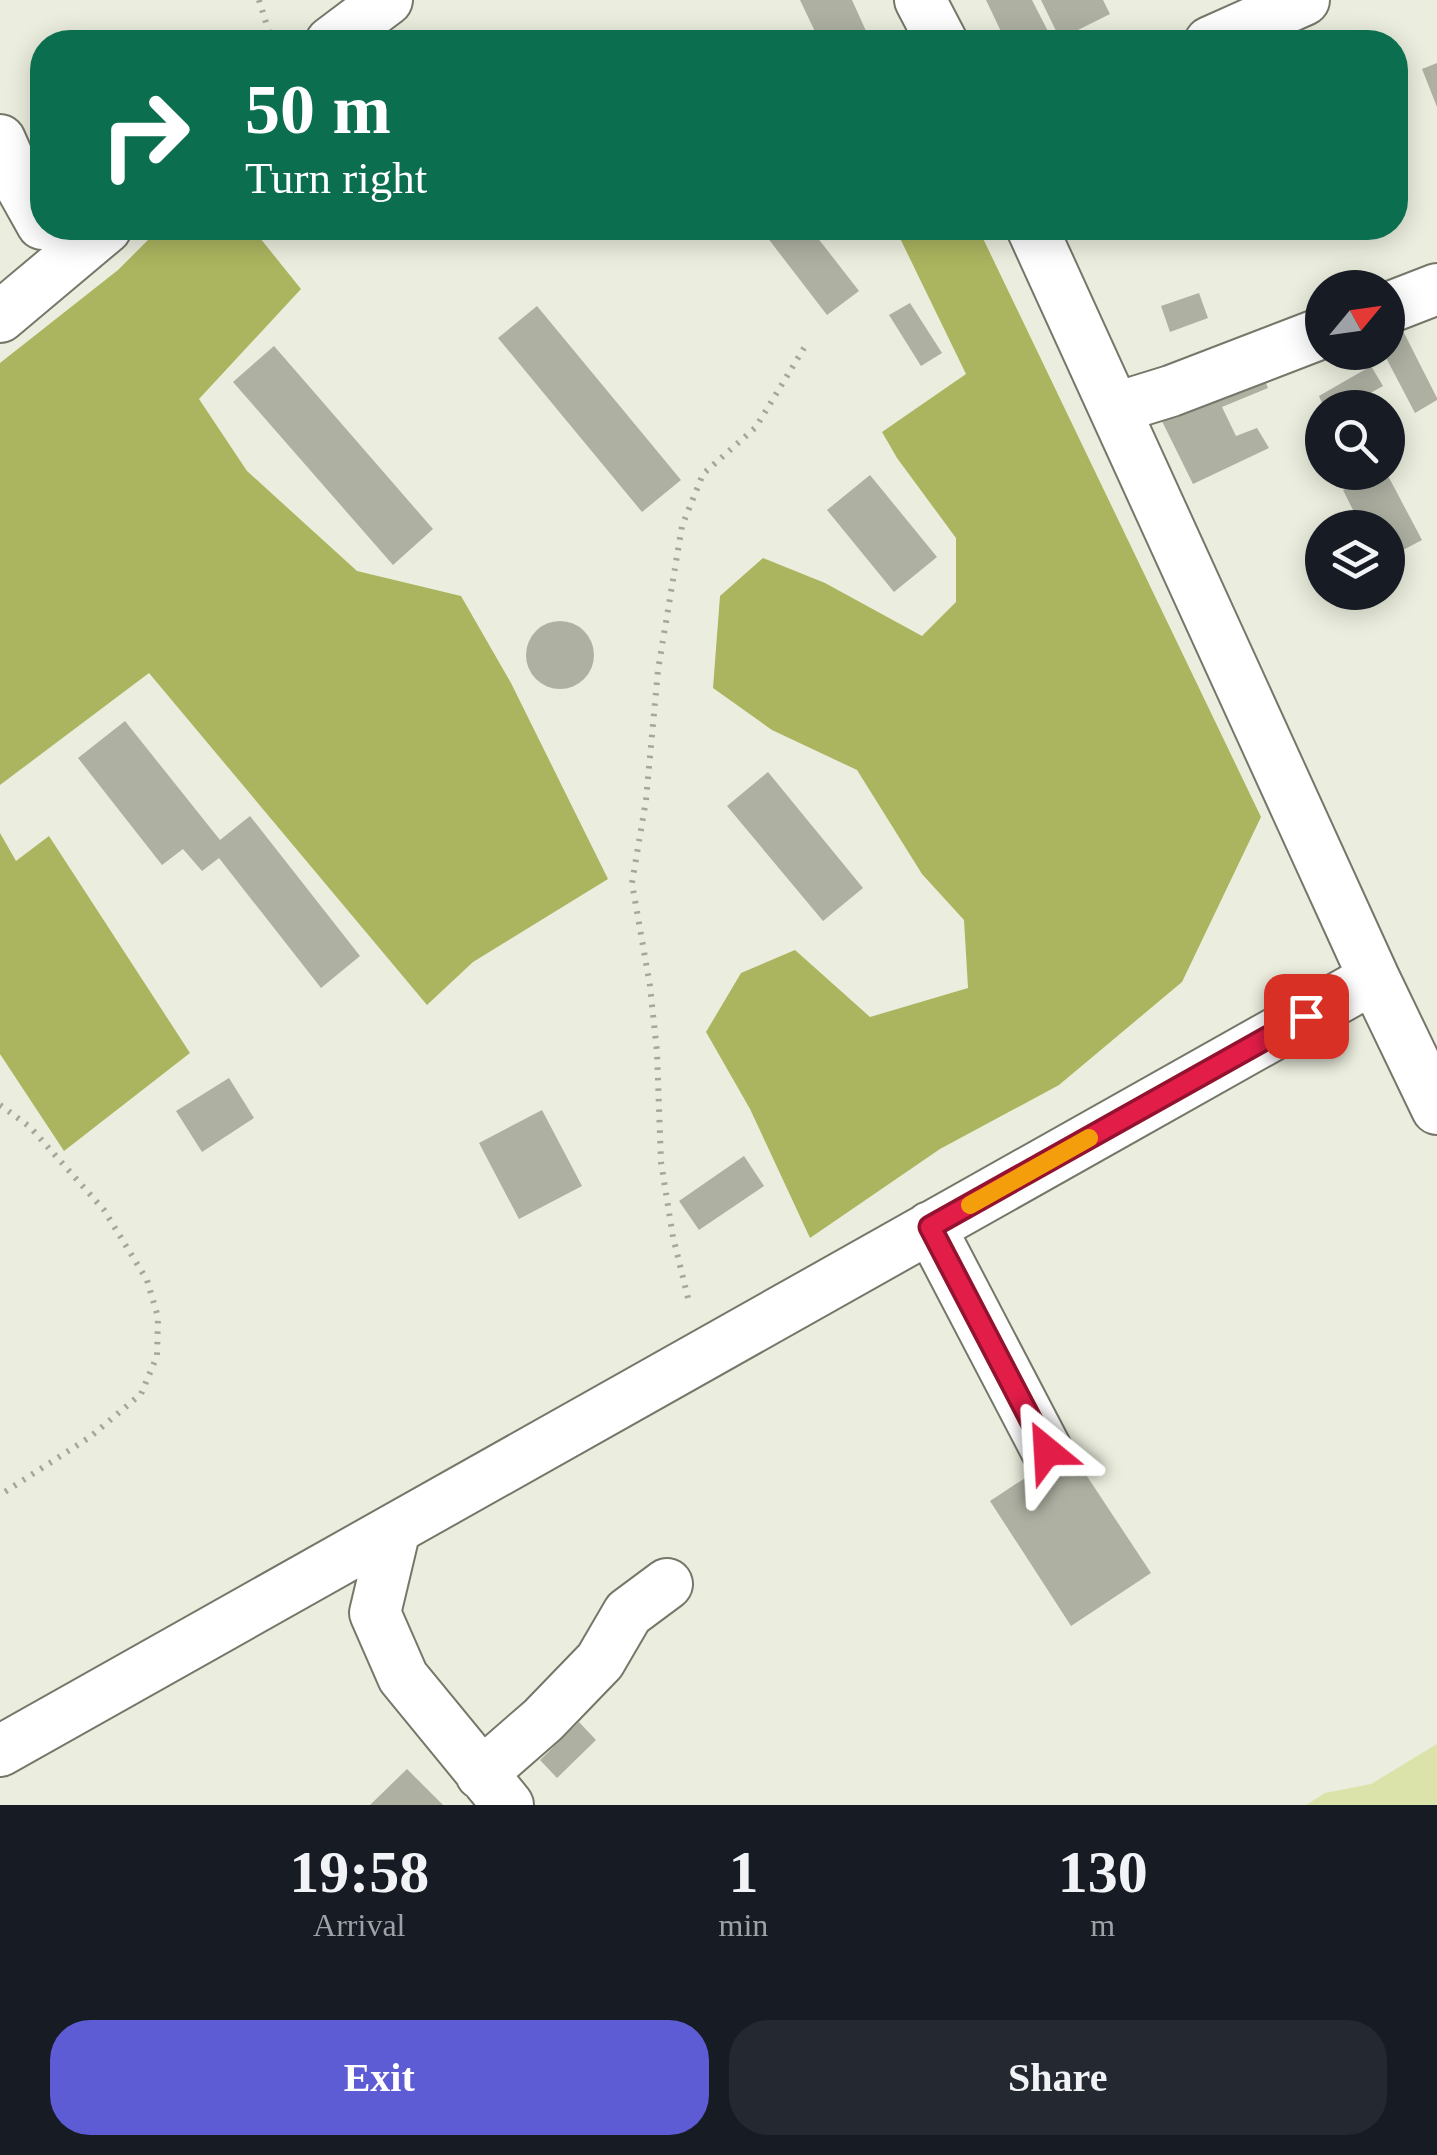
<!DOCTYPE html>
<html lang="en">
<head>
<meta charset="utf-8">
<style>
  :root { --surface:#171b24; --page:#242831; --text:#f1f3f6; --muted:#9ea1a6; --accent:#5d5cd4 }
  body { margin:0; font-family:"Times New Roman",serif; background:var(--page); color:var(--text); height:100vh; display:flex; flex-direction:column; font-size:38px; white-space:nowrap }
  * { box-sizing:border-box; margin:0 }
  p { font-size:32px; color:var(--muted) }
  .icon { flex:none; width:55px; height:55px; fill:none; stroke:currentColor; stroke-width:2; stroke-linecap:round; stroke-linejoin:round }
  .map { position:relative; height:1805px; overflow:hidden }
  .drawer { display:flex; flex-direction:column; background:var(--surface); flex:1 }
  .drawer>* { flex:none }
  .top-card { position:absolute; left:30px; top:30px; width:1378px; height:210px; border-radius:40px; box-shadow:0 5px 25px #0003; background:#0b6e4f; color:#fff; overflow:hidden }
  .needle { width:65px; rotate:61deg }
  .fabs { position:absolute; left:1305px; top:270px; display:grid; gap:20px }
  .fabs a { display:grid; place-items:center; width:100px; height:100px; border-radius:50%; background:var(--surface); box-shadow:0 5px 25px #0003; font-size:50px }
  .pin { position:absolute; display:grid; place-items:center; width:85px; height:85px; color:#fff; margin:-42px; border-radius:20px; box-shadow:0 5px 15px #0006 }
  .me { position:absolute; width:110px; margin:-55px; rotate:333deg; stroke-linejoin:round; filter:drop-shadow(0 0 8px #0008) }
  .turn { display:flex; align-items:center; gap:35px; height:210px; padding:0 50px; font-size:45px }
  .turn .icon { width:130px; height:130px; stroke-width:2.5 }
  .turn b { display:block; font-size:70px; line-height:85px }
  .eta { display:flex; justify-content:space-evenly; align-items:center; height:170px; text-align:center }
  .eta b { font-size:60px; font-weight:700; line-height:70px }
  .button { display:flex; gap:20px; margin-top:auto; padding:20px 50px }
  .button a { flex:1; height:115px; border-radius:40px; background:var(--accent); color:#fff; font-size:40px; font-weight:700; line-height:115px; text-align:center }
  .button a+a { background:var(--page); color:var(--text) }
  .map>svg:first-child { display:block }
  .green { fill:#dbe3aa }
  .forest { fill:#abb55f }
  .building { fill:#aeb1a2 }
  .lines { fill:none; stroke-linecap:round; stroke-linejoin:round }
  .minor-casing { stroke:#757769; stroke-width:54 }
  .path { stroke:#a5a79b; stroke-width:6; stroke-dasharray:2.5 8; stroke-linecap:butt }
  .minor { stroke:#fff; stroke-width:50 }
  .route-casing { stroke:#92132f; stroke-width:25 }
  .route { stroke:#e11d48; stroke-width:18 }
  .slow { stroke:#f59e0b; stroke-width:18 }
</style>
</head>
<body>
<div class="map">
<svg width="1437" height="1805" viewBox="0 0 1437 1805">
  <rect width="100%" height="100%" fill="#ebeede"/>
  <path class="green" d="M1437 1744V1805H1306L1325 1793 1371 1784Z"/>
  <path class="forest" d="M160 228H252L301 289 199 399 247 471 357 571 461 596 511 683 608 879 473 962 427 1005 149 673 0 785V363L118 270Z
    M895 228H978L1261 817 1182 982 1059 1085 940 1149 810 1238 750 1109 706 1032 741 973 795 950 870 1017 968 988 964 920 922 874 857 770 772 730 713 688 720 596 763 558 825 583 922 636 956 602V538L897 458 882 432 966 374Z
    M0 833 16 861 49 836 190 1053 64 1151 0 1054Z"/>
  <path class="building" d="M800 0H852L871 42H820Z
    M986 0H1032L1053 41 1006 42Z
    M1041 0H1103L1110 14 1060 39Z
    M1437 63V107L1422 69Z
    M760 228H810L859 291 827 315Z
    M1199 293 1208 318 1170 332 1161 306Z
    M910 303 942 353 921 366 889 315Z
    M537 306 681 480 642 512 498 338Z
    M1399 323 1437 398V400L1415 413 1383 352H1388V329Z
    M274 346 433 529 393 565 233 382Z
    M1259 366 1268 388 1222 407 1236 436 1257 428 1269 448 1193 484 1155 407Z
    M1371 366 1383 386 1343 408H1324L1319 396Z
    M1375 472H1386L1422 540 1388 558V528H1362L1343 490Z
    M870 475 937 557 894 592 827 510Z
    M526 655a34 34 0 1 1 68 0a34 34 0 1 1-68 0Z
    M125 721 220 840 250 816 360 956 321 988 219 858 202 871 183 849 162 865 78 758Z
    M768 772 863 888 823 921 727 806Z
    M229 1078 254 1118 202 1152 176 1111Z
    M542 1110 582 1186 519 1219 479 1143Z
    M744 1156 764 1186 699 1230 679 1201Z
    M1069 1449 1151 1573 1071 1626 990 1501Z
    M579 1722 596 1740 557 1778 540 1760Z
    M407 1769 443 1805H370Z"/>
  <g class="lines">
    <g class="minor-casing">
      <path id="minor" d="M920 0 942 42
        M331 42 387 0
        M1210 42 1304 0
        M0 140 19 183 42 224
        M1032 228 1374 978 1437 1109
        M1388 308 1437 289
        M0 317 106 228
        M1116 408 1171 391 1322 333
        M930 1227 1047 1451
        M395 1529 375 1613 403 1677 508 1805
        M0 1751 1374 978
        M481 1774 543 1720 600 1661 628 1613 667 1584"/>
    </g>
    <path class="path" d="M259 0 272 42
      M0 1105 30 1127 104 1210 147 1280 158 1317 157 1356 141 1394 90 1437 0 1495
      M688 1298 673 1237 661 1162 657 1052 650 986 632 883 646 800 658 670 682 526 703 474 756 427 807 343"/>
    <use href="#minor" class="minor"/>
  </g>
  <g class="lines">
    <g class="route-casing">
      <path id="route" d="M1047 1451 930 1227 1306 1016"/>
    </g>
    <use href="#route" class="route"/>
    <path class="slow" d="M970 1205 1089 1138"/>
  </g>
</svg>
<div class="fabs">
<a><svg class="needle" viewBox="-14 -14 28 28"><path d="M0-13l5 13h-10z" fill="#e53935"/><path d="M0 13l5-13h-10z" fill="#9ea1a6"/></svg></a>
<a><svg class="icon" aria-label="search" viewBox="0 0 24 24"><circle cx="10" cy="10" r="6"/><path d="M15 15l6 6"/></svg></a>
<a><svg class="icon" aria-label="layers" viewBox="0 0 24 24"><path d="M12 4l9 5-9 5-9-5zM3 14l9 5 9-5"/></svg></a>
</div>
<div class="pin" style="left:1306px;top:1016px;background:#d93025"><svg class="icon" aria-label="arrive" viewBox="0 0 24 24"><path d="M6 21V4h12l-3 4 3 4H6"/></svg></div>
<svg class="me" style="left:1047px;top:1451px" viewBox="-20 -20 40 40"><path d="M0-17L14 15 0 8-14 15z" fill="#e11d48" stroke="#fff" stroke-width="4"/></svg>
<div class="top-card">
<div class="turn"><svg class="icon" aria-label="right" viewBox="0 0 24 24"><path d="M7 20v-9h11M14 6l5 5-5 5"/></svg><div><b>50 m</b>Turn right</div></div>
</div>
</div>
<section class="drawer">
<div class="eta">
<div><b>19:58</b><p>Arrival</p></div>
<div><b>1</b><p>min</p></div>
<div><b>130</b><p>m</p></div>
</div>
<div class="button"><a>Exit</a><a>Share</a></div>
</section>
</body>
</html>
